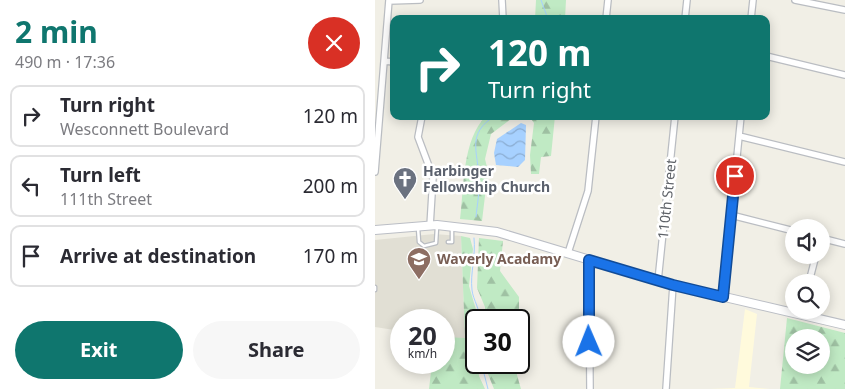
<!DOCTYPE html>
<html lang="en">
<head>
<meta charset="utf-8">
<style>
  :root { --surface:#fff; --page:#f7f7f7; --text:#2b2b33; --muted:#7c7c81; --line:#e1e1e2; --accent:#0f766e }
  body { margin:0; font-family:"Noto Sans",sans-serif; background:var(--page); color:var(--text); height:100vh; display:flex; flex-direction:column; font-size:19px; white-space:nowrap }
  * { box-sizing:border-box; margin:0 }
  p { font-size:16px; color:var(--muted) }
  .icon { flex:none; width:28px; height:28px; fill:none; stroke:currentColor; stroke-width:2; stroke-linecap:round; stroke-linejoin:round }
  .map { position:relative; flex:1; overflow:hidden }
  .side { display:flex; flex-direction:column; background:var(--surface); width:375px }
  .side>* { flex:none }
  .banner { position:absolute; left:15px; top:15px; width:380px; height:105px; border-radius:10px; box-shadow:0 2px 12px #0003; background:#0f766e; color:#fff; overflow:hidden }
  .buttons { position:absolute; left:410px; top:219px; display:grid; gap:10px }
  .buttons a { display:grid; place-items:center; width:45px; height:45px; border-radius:50%; background:var(--surface); box-shadow:0 2px 12px #0003; font-size:25px }
  .speed { position:absolute; left:15px; top:309px; display:flex; gap:10px; font-size:25px; font-weight:700; text-align:center }
  .speed>* { display:grid; place-content:center; width:65px; height:65px; border-radius:50%; background:var(--surface); box-shadow:0 2px 12px #0003; line-height:1 }
  .speed small { font-size:12px; font-weight:400 }
  .speed .limit { border:2px solid #111; border-radius:8px; background:#fff; color:#111 }
  .pin { position:absolute; display:grid; place-items:center; width:42px; height:42px; color:#fff; margin:-21px; border:2px solid #fff; border-radius:50%; box-shadow:0 1px 5px #0007 }
  .me { position:absolute; width:55px; margin:-28px; rotate:359deg; stroke-linejoin:round; filter:drop-shadow(0 0 4px #0008) }
  .turn { display:flex; align-items:center; gap:18px; height:105px; padding:0 15px; font-size:22px }
  .turn .icon { width:65px; height:65px; stroke-width:2.5 }
  .turn b { display:block; font-size:35px; line-height:42px }
  .round { display:grid; place-items:center; flex:none; width:52px; height:52px; border-radius:26px; background:var(--page) }
  .head { display:flex; align-items:center; justify-content:space-between; height:85px; padding:0 15px }
  h1 { font-size:30px; font-weight:700; line-height:38px; color:var(--accent) }
  .primary-button { display:flex; gap:10px; margin-top:auto; padding:10px 15px }
  .primary-button a { flex:1; height:58px; border-radius:30px; background:var(--accent); color:#fff; font-size:20px; font-weight:700; line-height:58px; text-align:center }
  .primary-button a+a { background:var(--page); color:var(--text) }
  ul { padding:0; list-style:none }
  li { display:flex; align-items:center; gap:15px; height:62px; margin:0 10px 8px; padding:0 5px; border:2px solid var(--line); border-radius:10px }
  li div { flex:1 }
  li b { display:block; font-size:19px }
  li em { font-style:normal }
  main { display:flex; flex:1; min-height:0 }
  .map>svg:first-child { display:block }
  .commercial { fill:#fffadc }
  .education { fill:#e1dfd4 }
  .forest { fill:url(#forest-firs); fill-rule:evenodd }
  .water { fill:url(#water-waves) }
  .lines { fill:none; stroke-linecap:round; stroke-linejoin:round }
  .stream { stroke:#a7d1ff; stroke-width:1 }
  .lane-casing { stroke:#babdc2; stroke-width:5 }
  .street-casing { stroke:#babdc2; stroke-width:8 }
  .secondary-casing { stroke:#bbbec5; stroke-width:10 }
  .lane { stroke:#fff; stroke-width:2.5 }
  .street { stroke:#fff; stroke-width:5.5 }
  .secondary { stroke:#fff; stroke-width:8 }
  .route-casing { stroke:#114b97; stroke-width:12 }
  .route { stroke:#1a73e8; stroke-width:9 }
  .labels { text-anchor:middle; stroke-width:5; stroke-linejoin:round; paint-order:stroke }
  .worship-label { font-size:14px; font-weight:bold; fill:#5b616d; stroke:#fff; text-anchor:start }
  .street-label { font-size:14px; fill:#5d6167; stroke:#fff }
  .education-label { font-size:14px; font-weight:bold; fill:#785e54; stroke:#fff; text-anchor:start }
</style>
</head>
<body>
<main>
<section class="side">
<div class="head"><div><h1>2 min</h1><p>490 m · 17:36</p></div><a class="round" style="background:#d93025;color:#fff"><svg class="icon" aria-label="close" viewBox="0 0 24 24"><path d="M6 6l12 12M18 6L6 18"/></svg></a></div>
<ul>
<li><svg class="icon" aria-label="right" viewBox="0 0 24 24"><path d="M7 20v-9h11M14 6l5 5-5 5"/></svg><div><b>Turn right</b><p>Wesconnett Boulevard</p></div><em>120 m</em></li>
<li><svg class="icon" aria-label="left" viewBox="0 0 24 24"><path d="M17 20v-9H6M10 6l-5 5 5 5"/></svg><div><b>Turn left</b><p>111th Street</p></div><em>200 m</em></li>
<li><svg class="icon" aria-label="arrive" viewBox="0 0 24 24"><path d="M6 21V4h12l-3 4 3 4H6"/></svg><div><b>Arrive at destination</b></div><em>170 m</em></li>
</ul>
<div class="primary-button"><a>Exit</a><a>Share</a></div>
</section>
<div class="map">
<svg width="470" height="389" viewBox="0 0 470 389">
  <defs>
    <pattern id="forest-firs" width="22" height="20" patternUnits="userSpaceOnUse" patternTransform="scale(1.25)"><rect width="22" height="20" fill="#c0eac4"/><path d="M5 1l3.5 6h-7zM16 11l3.5 6h-7z" fill="#9fc1a3"/></pattern>
    <pattern id="water-waves" width="16" height="10" patternUnits="userSpaceOnUse" patternTransform="scale(1.25)"><rect width="16" height="10" fill="#a7d1ff"/><path d="M0 5q4-4 8 0t8 0" fill="none" stroke="#8badd2"/></pattern>
  </defs>
  <rect width="100%" height="100%" fill="#f1efe6"/>
  <path class="commercial" d="M370 309 382 314 374 387 395 389H335L360 388Z"/>
  <path class="education" d="M59 234 86 236 90 339 69 337V320H26V331L0 327V240Z"/>
  <path class="forest" d="M161 0H191L190 19H160Z
    M111 116H140L116 134 110 159 113 171 107 221 85 219C89 187 87 140 111 116Z
    M154 116H180L176 156 166 157 164 174H156L155 155 159 123Z
    M86 236 95 238 98 249 94 286 102 313 101 362 103 363 104 376 110 389H54L57 363 69 362V337L90 338Z
    M104 238 128 241 125 271 144 297V320H110V307L102 288Z
    M412 318 470 333V389H405ZM419 338H446V365H419Z
    M111 363H142V375L146 389H119L111 369Z"/>
  <path class="water" d="M146 123 151 125 150 160 143 167 121 165 119 153 122 139Z"/>
  <g class="lines">
    <path class="stream" d="M166 0 173 19
      M101 217C102 205 105 191 104 178 103 152 91 133 120 116
      M99 238C101 256 95 273 97 290 98 300 106 310 104 320
      M106 362 113 389"/>
    <g class="lane-casing">
      <path id="lane" d="M43 228 44 242 49 246 61 243 62 227
        M73 242H77V227
        M0 290V287"/>
    </g>
    <g class="street-casing">
      <path id="street" d="M127 0 128 19
        M420 0 470 10
        M14 1 45 0
        M231 19 233 0
        M310 19 312 0
        M376 19 378 0
        M391 56 470 75
        M9 61 19 62
        M47 116 43 137 58 177 55 226
        M364 136 470 162
        M0 172 14 0
        M356 215 419 231
        M446 238 470 244
        M193 253 213 191 221 116
        M214 260 215 389
        M283 281 300 116
        M434 282 441 255
        M348 297 366 116
        M291 389 298 285"/>
    </g>
    <g class="secondary-casing">
      <path id="secondary" d="M0 230 62 225 122 232 298 285 470 325"/>
    </g>
    <use href="#lane" class="lane"/>
    <use href="#street" class="street"/>
    <use href="#secondary" class="secondary"/>
  </g>
  <g class="lines">
    <g class="route-casing">
      <path id="route" d="M214 342V260L298 285 348 297 360 176"/>
    </g>
    <use href="#route" class="route"/>
  </g>
  <defs>
    <g id="church-pin" transform="scale(1.25)"><path d="M0 17L-7.5 6A9.5 9.5 0 1 1 7.5 6Z" fill="#6b7280" stroke="#fff"/><path d="M-1.2-6h2.4v3.5h3.3v2.4h-3.3V6h-2.4V-.1h-3.3v-2.4h3.3Z" fill="#fff"/></g>
    <g id="school-pin" transform="scale(1.25)"><path d="M0 17L-7.5 6A9.5 9.5 0 1 1 7.5 6Z" fill="#8d6e63" stroke="#fff"/><path d="M0-5L7-2L0 1L-7-2ZM-4 1L0 2.5L4 1V4Q0 6-4 4Z" fill="#fff"/></g>
  </defs>
  <g fill-rule="evenodd">
    <use href="#church-pin" x="30" y="179"/>
    <use href="#school-pin" x="44" y="259"/>
  </g>
  <g class="labels">
    <g class="worship-label">
      <text x="48" y="176">Harbinger<tspan x="48" dy="16">Fellowship Church</tspan></text>
    </g>
    <g class="street-label">
      <text transform="translate(292 199) rotate(-84)" y="5">110th Street</text>
    </g>
    <g class="education-label">
      <text x="62" y="264">Waverly Acadamy</text>
    </g>
  </g>
</svg>
<div class="buttons">
<a><svg class="icon" aria-label="sound" viewBox="0 0 24 24"><path d="M4 9h4l5-4v14l-5-4H4zM17 9q2 3 0 6"/></svg></a>
<a><svg class="icon" aria-label="search" viewBox="0 0 24 24"><circle cx="10" cy="10" r="6"/><path d="M15 15l6 6"/></svg></a>
<a><svg class="icon" aria-label="layers" viewBox="0 0 24 24"><path d="M12 4l9 5-9 5-9-5zM3 14l9 5 9-5"/></svg></a>
</div>
<div class="speed"><div>20<small>km/h</small></div><div class="limit">30</div></div>
<div class="pin" style="left:360px;top:176px;background:#d93025"><svg class="icon" aria-label="arrive" viewBox="0 0 24 24"><path d="M6 21V4h12l-3 4 3 4H6"/></svg></div>
<svg class="me" style="left:214px;top:342px" viewBox="-20 -20 40 40"><circle r="19" fill="#fff"/><path d="M0-13L10 11 0 6-10 11z" fill="#1a73e8"/></svg>
<div class="banner">
<div class="turn"><svg class="icon" aria-label="right" viewBox="0 0 24 24"><path d="M7 20v-9h11M14 6l5 5-5 5"/></svg><div><b>120 m</b>Turn right</div></div>
</div>
</div>
</main>
</body>
</html>
